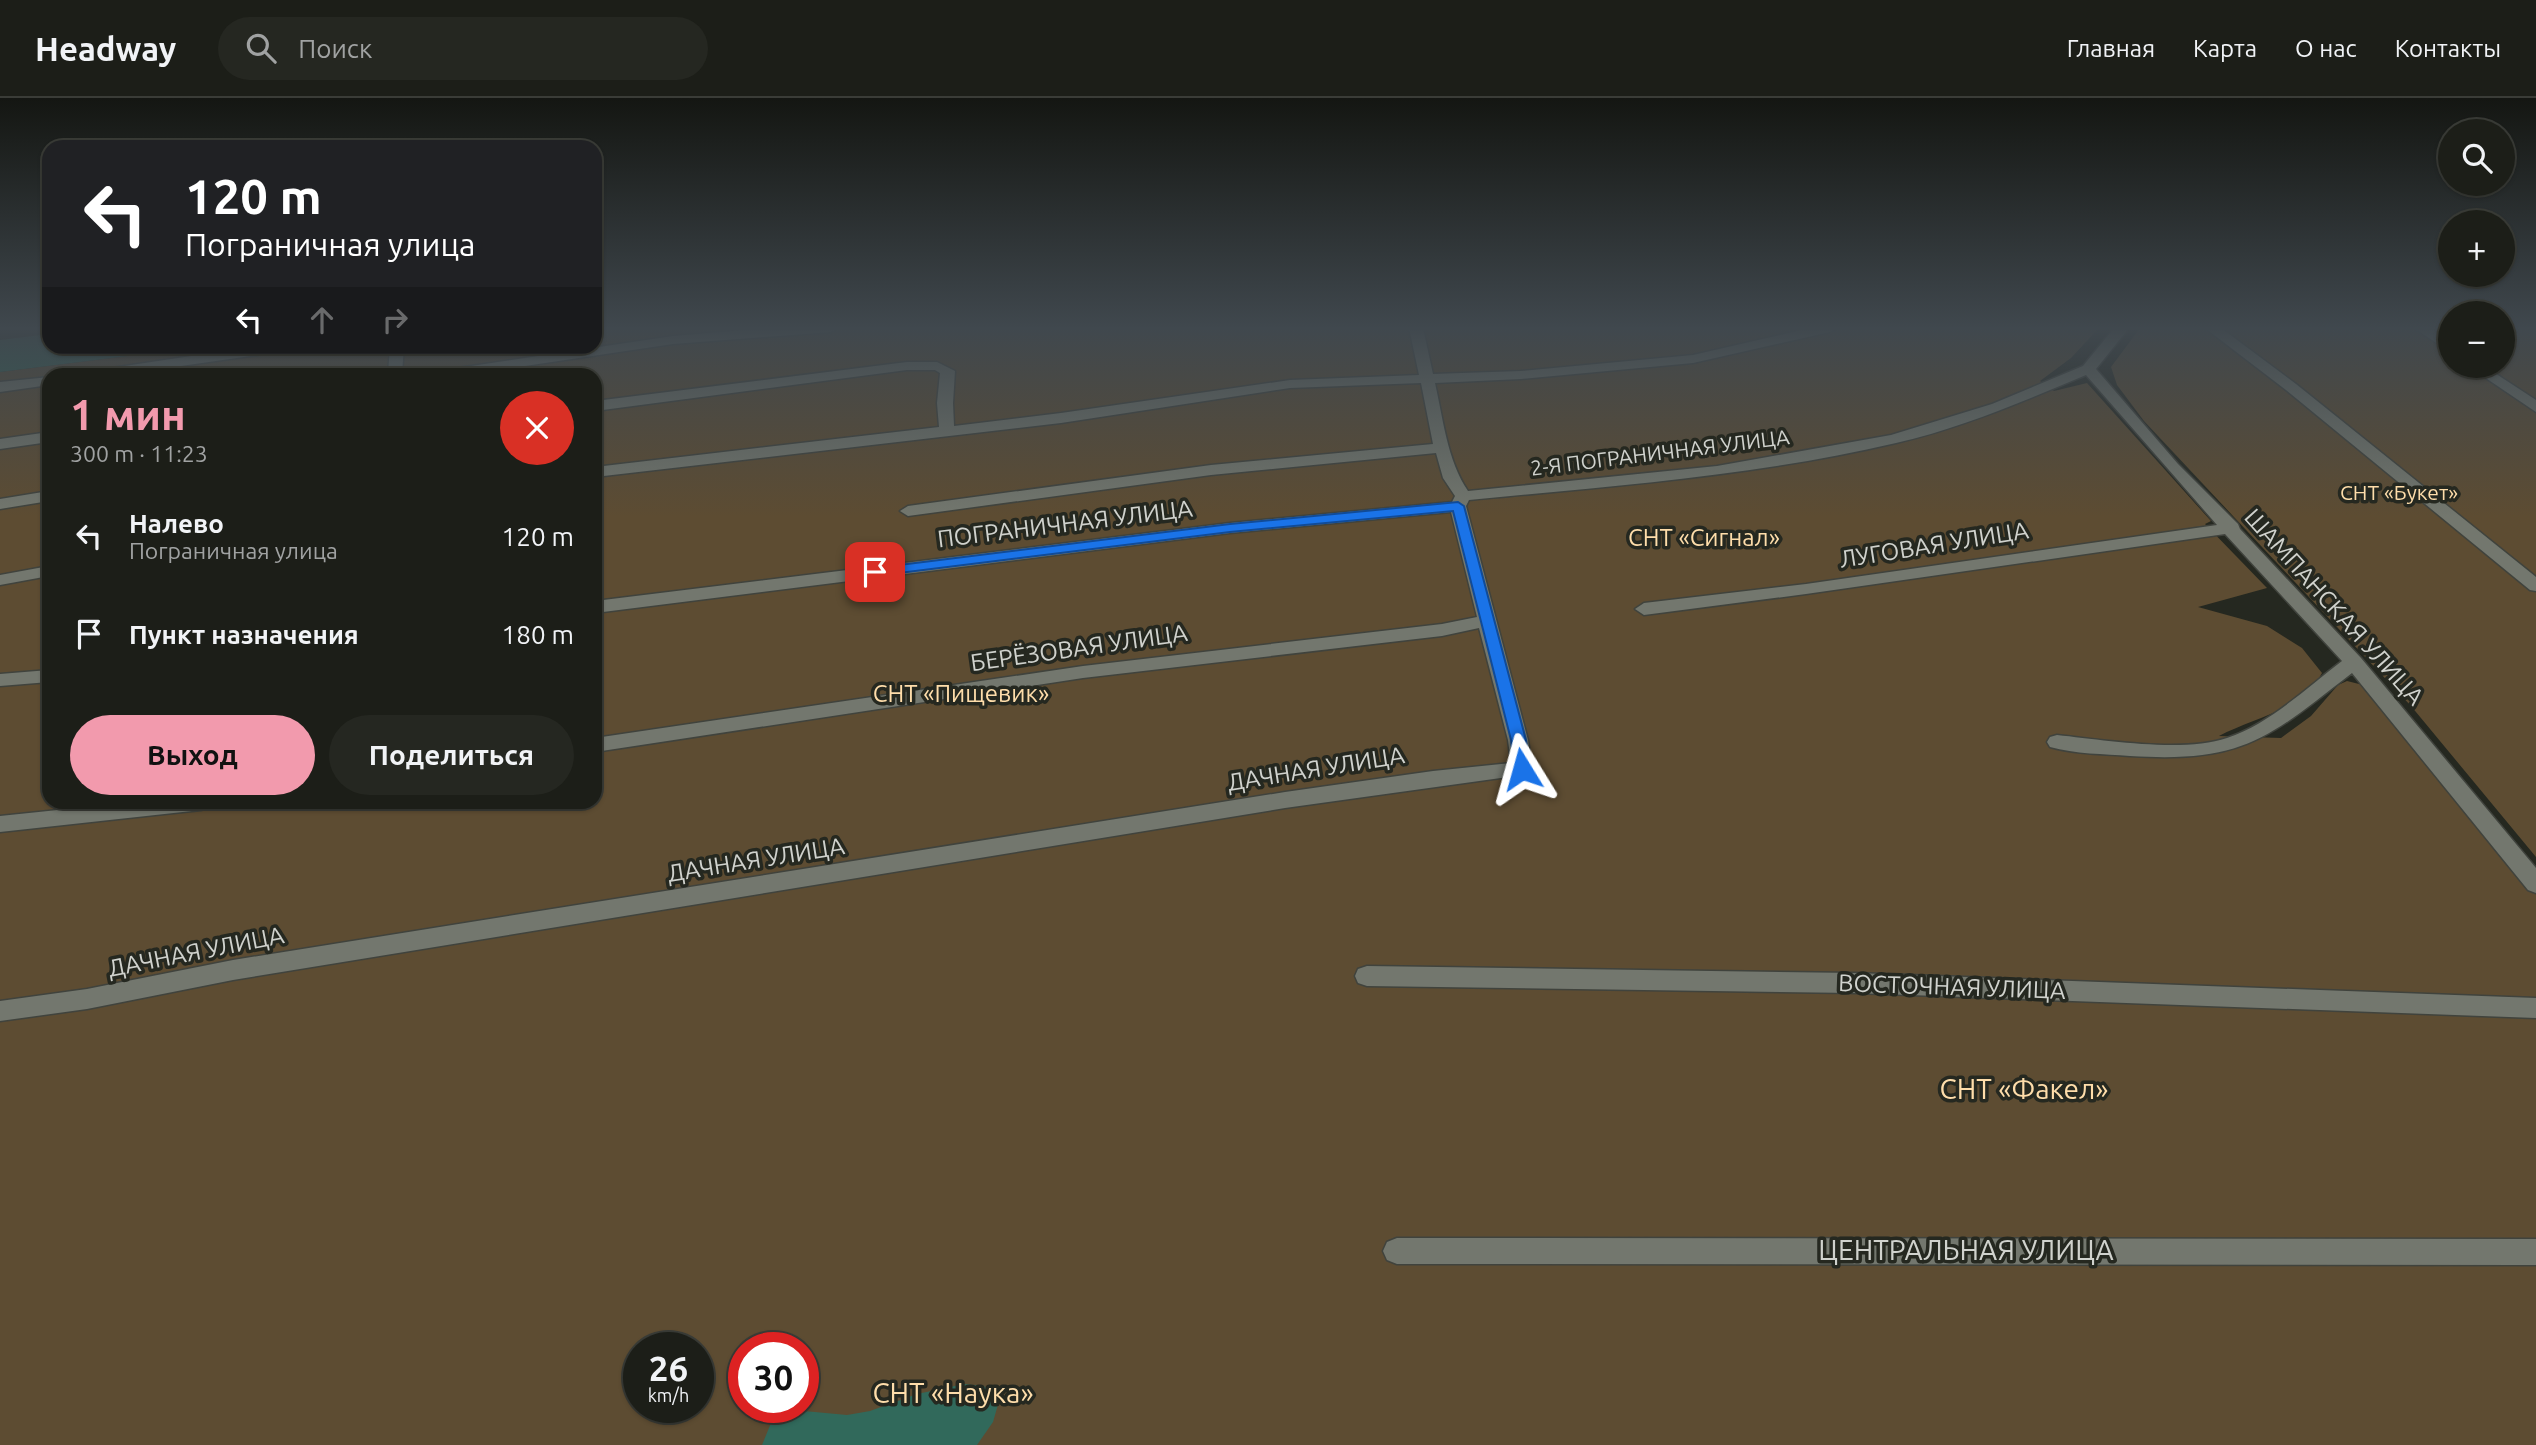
<!DOCTYPE html>
<html lang="ru">
<head>
<meta charset="utf-8">
<style>
  :root { --surface:#1c1e18; --page:#252721; --text:#f1f3f6; --muted:#a0a2a2; --line:#3a3c37; --accent:#f29aad }
  body { margin:0; font-family:Ubuntu,sans-serif; background:var(--page); color:var(--text); height:100vh; display:flex; flex-direction:column; font-size:26px; white-space:nowrap }
  * { box-sizing:border-box; margin:0 }
  p { font-size:23px; color:var(--muted) }
  .icon { flex:none; width:38px; height:38px; fill:none; stroke:currentColor; stroke-width:2; stroke-linecap:round; stroke-linejoin:round }
  .map { position:relative; flex:1; overflow:hidden }
  .panel { position:absolute; left:42px; top:270px; width:560px; height:441px; display:flex; flex-direction:column; background:var(--surface); border-radius:21px; box-shadow:0 2px 5px #0004,0 0 0 2px var(--line) }
  .panel>* { flex:none }
  .hud { position:absolute; left:42px; top:42px; width:560px; height:214px; border-radius:21px; box-shadow:0 2px 5px #0004,0 0 0 2px var(--line); background:#202124; color:#fff; overflow:hidden }
  .buttons { position:absolute; left:2438px; top:21px; display:grid; gap:14px }
  .buttons a { display:grid; place-items:center; width:77px; height:77px; border-radius:50%; background:var(--surface); box-shadow:0 2px 5px #0004,0 0 0 2px var(--line); font-size:35px }
  .speed { position:absolute; left:623px; top:1234px; display:flex; gap:14px; font-size:35px; font-weight:700; text-align:center }
  .speed>* { display:grid; place-content:center; width:91px; height:91px; border-radius:50%; background:var(--surface); box-shadow:0 2px 5px #0004,0 0 0 2px var(--line); line-height:1 }
  .speed small { font-size:18px; font-weight:400 }
  .speed .limit { border:10px solid #d22; background:#fff; color:#111 }
  .pin { position:absolute; display:grid; place-items:center; width:60px; height:60px; color:#fff; margin:-30px; border-radius:14px; box-shadow:0 4px 10px #0006 }
  .me { position:absolute; width:77px; margin:-38px; rotate:352deg; stroke-linejoin:round; filter:drop-shadow(0 0 5px #0008) }
  .turn { display:flex; align-items:center; gap:24px; height:147px; padding:0 28px; font-size:32px }
  .turn .icon { width:91px; height:91px; stroke-width:2.5 }
  .turn b { display:block; font-size:49px; line-height:60px }
  .lanes { display:flex; align-items:center; height:66px; padding:0 28px; background:#0003; justify-content:center; gap:35px; direction:ltr }
  .lanes .off { opacity:.35 }
  .round { display:grid; place-items:center; flex:none; width:74px; height:74px; border-radius:37px; background:var(--page) }
  .head { display:flex; align-items:center; justify-content:space-between; height:119px; padding:0 28px }
  h1 { font-size:42px; font-weight:700; line-height:52px; color:var(--accent) }
  .action { display:flex; gap:14px; margin-top:auto; padding:14px 28px }
  .action a { flex:1; height:80px; border-radius:42px; background:var(--accent); color:#111; font-size:28px; font-weight:700; line-height:80px; text-align:center }
  .action a+a { background:var(--page); color:var(--text) }
  ul { padding:0; list-style:none }
  li { display:flex; align-items:center; gap:21px; height:98px; padding:0 28px }
  li div { flex:1 }
  li b { display:block; font-size:26px }
  li em { font-style:normal }
  header { display:flex; align-items:center; gap:42px; box-sizing:border-box; height:98px; padding:0 35px; background:var(--surface); border-bottom:2px solid var(--line) }
  header strong { font-size:33px }
  nav { display:flex; gap:38px; margin-inline-start:auto; font-size:24px }
  .search { width:490px; height:63px; background:var(--page); display:flex; align-items:center; gap:18px; box-sizing:border-box; padding:0 24px; border-radius:38px; color:var(--muted); font-size:26px }
  .map>svg:first-child { display:block }
  .green { fill:#5d4c32; fill-rule:evenodd }
  .water { fill:#31695b }
  .lines { fill:none; stroke-linecap:round; stroke-linejoin:round }
  .minor-casing { stroke:#40433d; stroke-width:3 }
  .minor { fill:#73776e; fill-rule:evenodd }
  .route { fill:#1a73e8; stroke:#114b97; stroke-width:2 }
  .labels { text-anchor:middle; stroke-width:7; stroke-linejoin:round; paint-order:stroke }
  .far-street-label { font-size:21px; fill:#d0d2cd; stroke:#252820 }
  .far-park-label { font-size:21px; fill:#feddaa; stroke:#252820 }
  .street-label { font-size:24px; fill:#d0d2cd; stroke:#252820 }
  .park-label { font-size:24px; fill:#feddaa; stroke:#252820 }
  .near-park-label { font-size:28px; fill:#feddaa; stroke:#252820 }
  .near-street-label { font-size:28px; fill:#d0d2cd; stroke:#252820 }
</style>
</head>
<body>
<header>
<strong>Headway</strong>
<div class="search"><svg class="icon" aria-label="search" viewBox="0 0 24 24"><circle cx="10" cy="10" r="6"/><path d="M15 15l6 6"/></svg>Поиск</div>
<nav><a>Главная</a><a>Карта</a><a>О нас</a><a>Контакты</a></nav>
</header>
<div class="map">
<svg width="2536" height="1347" viewBox="0 0 2536 1347">
  <rect width="100%" height="100%" fill="#252820"/>
  <path class="green" d="M595 230H2099L2071 260 2040 283 2054 293 2087 285 2211 423 2205 426 2267 490 2198 509 2267 528 2302 550 2322 575C2303 612 2252 620 2219 638L2281 640 2311 618 2338 587 2347 583 2363 587 2536 793V1347H0V274L199 249 595 248ZM49 276H595V704H49ZM639 1250H698V1309H639ZM744 1250H803V1309H744Z
    M2140 230H2450V268H2502L2503 230H2536V759L2411 608 2144 323 2117 287 2111 269Z"/>
  <path class="water" d="M49 236V248L199 249 0 274V242Z
    M964 1286 984 1288 999 1303 993 1324 977 1347H762L771 1325 782 1318 804 1313 847 1317 870 1313 917 1296Z"/>
  <g class="lines">
    <g class="minor-casing">
      <path id="minor" d="M771 230H838L831 234 673 246 470 276H437L444 272 673 238Z
        M1409 230H1423L1433 276 1521 273 1693 257 1810 230H1837L1830 234 1693 265 1521 281 1435 285C1443 320 1447 362 1468 393L1717 368 1891 337 1992 306 2083 268 2114 230H2129L2096 271 2178 366 2238 426 2240 431 2361 560 2536 770V795L2528 792 2352 575C2267 641 2243 665 2130 658 2104 656 2075 656 2050 649L2047 644 2050 639 2057 637C2104 642 2183 655 2227 640 2271 625 2306 590 2342 563L2225 436 1806 496 1644 517 1635 511 1644 505 1806 486 2217 427 2086 277C2024 303 1961 330 1896 345 1756 378 1612 388 1469 402L1466 408 1470 423 1528 642 1532 671 1529 676 1285 710 233 882 87 911 0 923V903L87 891 233 862 1285 694 1433 673 1511 665 1508 642 1479 530 1442 538 1083 580 595 654V640L1083 568 1442 526 1477 519 1451 414 1230 435 595 515V503L1230 425 1452 404 1455 398 1443 380 1436 355 1211 377 908 418 900 413 908 408 1211 367 1433 346 1421 285 1290 290 1061 325 595 379V369L939 329 937 305 940 275 935 272H907L595 313V303L907 264H937L955 273 953 305 954 328 1061 315 1290 282 1419 277Z
        M2205 230H2221L2296 286 2536 479V493L2530 492 2286 292Z
        M2414 230H2431L2450 243V254Z
        M258 248H299L292 252 125 276H91L98 272Z
        M390 248H404L402 276H388Z
        M2468 268H2484L2536 302V314Z
        M49 279V287L0 294V284Z
        M49 334V344L0 351V341Z
        M49 393V403L0 411V401Z
        M49 468V478L0 487V477Z
        M49 572V584L0 588V576Z
        M135 704H212L209 709 201 712 0 734V718Z
        M1367 868 1855 875 2536 900V920L1855 895 1367 888 1358 885 1355 878 1358 871Z
        M1397 1140 2536 1141V1167L1397 1166 1387 1162 1383 1153 1387 1144Z"/>
    </g>
    <use href="#minor" class="minor"/>
  </g>
  <linearGradient id="sky" x2="0" y2="1"><stop stop-color="#141612"/><stop offset="0.55" stop-color="#40484e"/><stop offset="1" stop-color="#40484e" stop-opacity="0"/></linearGradient>
  <rect width="2536" height="419" fill="url(#sky)"/>
  <path class="route" d="M1458 404 1464 408 1526 642 1530 671 1522 676 1514 671 1511 642 1453 413 1230 434 875 478 868 474 875 470 1230 426Z"/>
  <g class="labels">
    <g class="far-street-label">
      <text transform="translate(1660 355) rotate(-7)" y="7">2-Я ПОГРАНИЧНАЯ УЛИЦА</text>
    </g>
    <g class="far-park-label">
      <text x="2399" y="402">СНТ «Букет»</text>
    </g>
    <g class="street-label">
      <text transform="translate(1065 426) rotate(-7)" y="8">ПОГРАНИЧНАЯ УЛИЦА</text>
      <text transform="translate(1934 447) rotate(-9)" y="8">ЛУГОВАЯ УЛИЦА</text>
      <text transform="translate(2334 509) rotate(48)" y="8">ШАМПАНСКАЯ УЛИЦА</text>
      <text transform="translate(1079 550) rotate(-8)" y="8">БЕРЁЗОВАЯ УЛИЦА</text>
      <text transform="translate(1316 671) rotate(-9)" y="8">ДАЧНАЯ УЛИЦА</text>
      <text transform="translate(756 762) rotate(-9)" y="8">ДАЧНАЯ УЛИЦА</text>
      <text transform="translate(196 854) rotate(-11)" y="8">ДАЧНАЯ УЛИЦА</text>
      <text transform="translate(1952 889) rotate(2)" y="8">ВОСТОЧНАЯ УЛИЦА</text>
    </g>
    <g class="park-label">
      <text x="1704" y="448">СНТ «Сигнал»</text>
      <text x="961" y="604">СНТ «Пищевик»</text>
    </g>
    <g class="near-park-label">
      <text x="2024" y="1001">СНТ «Факел»</text>
      <text x="953" y="1305">СНТ «Наука»</text>
    </g>
    <g class="near-street-label">
      <text x="1966" y="1162">ЦЕНТРАЛЬНАЯ УЛИЦА</text>
    </g>
  </g>
</svg>
<div class="buttons">
<a><svg class="icon" aria-label="search" viewBox="0 0 24 24"><circle cx="10" cy="10" r="6"/><path d="M15 15l6 6"/></svg></a>
<a>+</a>
<a>−</a>
</div>
<div class="speed"><div>26<small>km/h</small></div><div class="limit">30</div></div>
<div class="pin" style="left:875px;top:474px;background:#d93025"><svg class="icon" aria-label="arrive" viewBox="0 0 24 24"><path d="M6 21V4h12l-3 4 3 4H6"/></svg></div>
<svg class="me" style="left:1522px;top:671px" viewBox="-20 -20 40 40"><path d="M0-17L14 15 0 8-14 15z" fill="#1a73e8" stroke="#fff" stroke-width="4"/></svg>
<div class="hud">
<div class="turn"><svg class="icon" aria-label="left" viewBox="0 0 24 24"><path d="M17 20v-9H6M10 6l-5 5 5 5"/></svg><div><b>120 m</b>Пограничная улица</div></div>
<div class="lanes"><svg class="icon" aria-label="left" viewBox="0 0 24 24"><path d="M17 20v-9H6M10 6l-5 5 5 5"/></svg><svg class="icon off" aria-label="ahead" viewBox="0 0 24 24"><path d="M12 20V5M6 11l6-6 6 6"/></svg><svg class="icon off" aria-label="right" viewBox="0 0 24 24"><path d="M7 20v-9h11M14 6l5 5-5 5"/></svg></div>
</div>
<section class="panel">
<div class="head"><div><h1>1 мин</h1><p>300 m · 11:23</p></div><a class="round" style="background:#d93025;color:#fff"><svg class="icon" aria-label="close" viewBox="0 0 24 24"><path d="M6 6l12 12M18 6L6 18"/></svg></a></div>
<ul>
<li><svg class="icon" aria-label="left" viewBox="0 0 24 24"><path d="M17 20v-9H6M10 6l-5 5 5 5"/></svg><div><b>Налево</b><p>Пограничная улица</p></div><em>120 m</em></li>
<li><svg class="icon" aria-label="arrive" viewBox="0 0 24 24"><path d="M6 21V4h12l-3 4 3 4H6"/></svg><div><b>Пункт назначения</b></div><em>180 m</em></li>
</ul>
<div class="action"><a>Выход</a><a>Поделиться</a></div>
</section>
</div>
</body>
</html>
